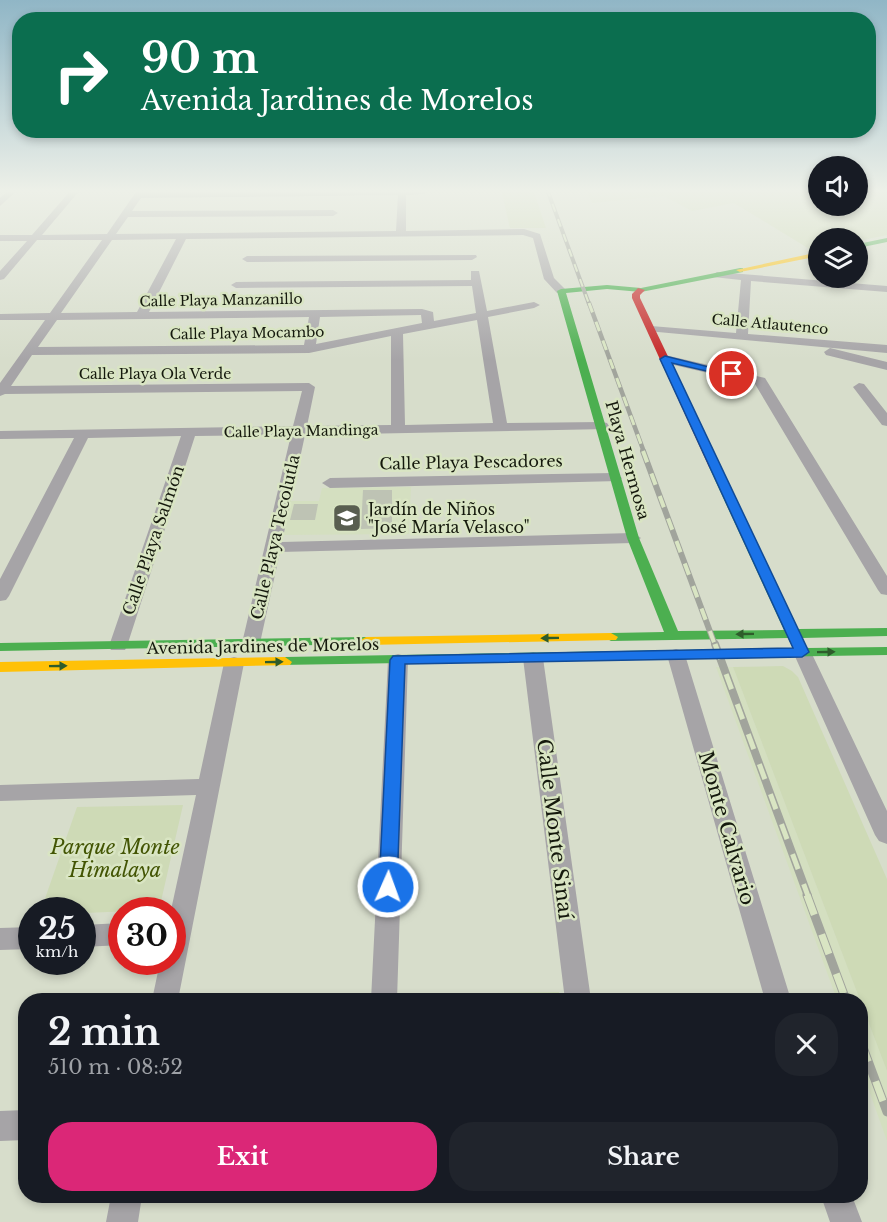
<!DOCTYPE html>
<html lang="en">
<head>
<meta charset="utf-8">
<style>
  :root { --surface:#171b24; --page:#20242c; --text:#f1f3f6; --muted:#9ea1a6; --accent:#db2777 }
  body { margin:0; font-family:"Libre Baskerville",serif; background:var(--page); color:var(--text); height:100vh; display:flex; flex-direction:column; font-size:22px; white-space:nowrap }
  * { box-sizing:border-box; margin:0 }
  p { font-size:20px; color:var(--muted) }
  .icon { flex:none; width:33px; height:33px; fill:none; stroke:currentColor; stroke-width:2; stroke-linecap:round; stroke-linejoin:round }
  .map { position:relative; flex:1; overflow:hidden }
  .drawer { position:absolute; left:18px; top:993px; width:850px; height:210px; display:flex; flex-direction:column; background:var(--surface); border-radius:24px; box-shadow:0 3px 9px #0003 }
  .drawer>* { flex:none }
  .guide { position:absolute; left:12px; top:12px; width:864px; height:126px; border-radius:24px; box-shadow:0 3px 9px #0003; background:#0b6e4f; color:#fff; overflow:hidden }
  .tools { position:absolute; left:808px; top:156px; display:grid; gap:12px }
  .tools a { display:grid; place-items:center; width:60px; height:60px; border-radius:50%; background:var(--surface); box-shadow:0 3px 9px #0003; font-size:30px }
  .speed { position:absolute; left:18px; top:897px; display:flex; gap:12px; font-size:30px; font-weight:700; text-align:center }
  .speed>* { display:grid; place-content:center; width:78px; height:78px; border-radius:50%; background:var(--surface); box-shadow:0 3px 9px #0003; line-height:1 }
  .speed small { font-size:15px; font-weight:400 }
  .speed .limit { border:9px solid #d22; background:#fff; color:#111 }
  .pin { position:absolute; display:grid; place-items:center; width:51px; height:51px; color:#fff; margin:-26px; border:3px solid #fff; border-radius:50%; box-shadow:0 2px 6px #0007 }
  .me { position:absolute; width:66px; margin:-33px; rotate:2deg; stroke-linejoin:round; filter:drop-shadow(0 0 4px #0008) }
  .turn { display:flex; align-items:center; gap:21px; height:126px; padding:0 30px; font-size:27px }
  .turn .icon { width:78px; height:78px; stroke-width:2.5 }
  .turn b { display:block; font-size:42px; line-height:51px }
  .round { display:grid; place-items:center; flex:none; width:63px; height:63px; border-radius:24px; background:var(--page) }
  .summary { display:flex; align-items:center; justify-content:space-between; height:102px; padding:0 30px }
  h1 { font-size:36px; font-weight:800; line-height:45px }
  .action { display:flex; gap:12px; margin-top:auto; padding:12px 30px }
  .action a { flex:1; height:69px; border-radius:24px; background:var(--accent); color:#fff; font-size:24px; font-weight:800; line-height:69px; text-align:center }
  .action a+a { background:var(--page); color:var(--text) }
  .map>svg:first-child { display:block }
  .built { fill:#d4dfc0 }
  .green { fill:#cedab6 }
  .building { fill:#bec3b4 }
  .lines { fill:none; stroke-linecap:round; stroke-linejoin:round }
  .street { fill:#a6a4a7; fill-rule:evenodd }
  .fast { fill:#4caf50; fill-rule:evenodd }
  .slow { fill:#ffc107; fill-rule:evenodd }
  .jam { fill:#c62828; fill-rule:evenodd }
  .rail-far4-casing { stroke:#a1a49c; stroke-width:4 }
  .rail-far3-casing { stroke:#a1a49c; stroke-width:4.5 }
  .rail-far2-casing { stroke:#a1a49c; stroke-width:6 }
  .rail-far1-casing { stroke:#a1a49c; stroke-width:8 }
  .rail-casing { stroke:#a1a49c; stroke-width:9 }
  .rail-far4 { stroke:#d9e5c3; stroke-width:2; stroke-dasharray:8; stroke-linecap:butt }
  .rail-far3 { stroke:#d9e5c3; stroke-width:3; stroke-dasharray:10; stroke-linecap:butt }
  .rail-far2 { stroke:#d9e5c3; stroke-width:4; stroke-dasharray:12; stroke-linecap:butt }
  .rail-far1 { stroke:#d9e5c3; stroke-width:5; stroke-dasharray:16; stroke-linecap:butt }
  .rail { stroke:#d9e5c3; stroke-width:7; stroke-dasharray:21; stroke-linecap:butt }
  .oneway { fill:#2e5c2b }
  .route { fill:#1a73e8; stroke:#114b97; stroke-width:1.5 }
  .labels { text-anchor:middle; stroke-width:5; stroke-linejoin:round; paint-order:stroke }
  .far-street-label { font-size:14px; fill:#15190d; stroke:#d9e5c3 }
  .street-label { font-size:16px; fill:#15190d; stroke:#d9e5c3 }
  .poi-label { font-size:16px; fill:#15190d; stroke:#d9e5c3; text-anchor:start }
  .near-street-label { font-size:20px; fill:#15190d; stroke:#d9e5c3 }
  .near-park-label { font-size:20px; font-style:italic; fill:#435504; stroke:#d9e5c3 }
</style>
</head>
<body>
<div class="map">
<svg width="887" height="1222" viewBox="0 0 887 1222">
  <rect width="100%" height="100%" fill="#d7ddcb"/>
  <path class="built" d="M411 487 409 534 282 535 287 501H319L322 488Z
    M716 667H733L860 1000H837Z
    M861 1003 887 1071V1141L861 1068Z"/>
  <path class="green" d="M501 189H533L546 228H510Z
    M586 189H819V206H858V189H887V235L858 241V238H819V248L811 250 734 203 692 211 664 196 592 203Z
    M783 666 792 671 798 677 887 879V1071L733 667Z
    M183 805 159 910 83 913 82 910H41L77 807Z
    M559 992 560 1000H408V994Z"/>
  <path class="building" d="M363 490H392V528L361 529Z
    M294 504H318L315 520H290Z"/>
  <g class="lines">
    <path class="street" d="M10 189H19L0 206V198Z
      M72 189H81L42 235 107 234 138 189H147L145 192 422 189 425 190V194L406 195V231L524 229 540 234 554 278 565 289V293H557L544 279 533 238 523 235 186 239 149 312 422 309 433 312 434 321 476 313 472 286 236 288 231 285 236 282 471 280V271H479L487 311 534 302 540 305 534 308 488 317 507 423 602 422 607 423 609 426 607 429 305 435 282 542 633 533 641 538 633 543 280 552 260 643 258 647H244L242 643 291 435 195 436 127 646 125 650H111L109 646 181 436 88 438 9 596 6 600 0 601V579L74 438 0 439V431L293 426 302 391 5 394 0 396V383L45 320H0V314L50 313 102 240H37L4 279 0 280V271L27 241H0V235H32ZM398 195 396 231 116 234 128 217 333 216 338 213 333 210 132 211 141 198ZM176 239 137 312 61 313 112 240ZM421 315 422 323 316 344 320 317ZM309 317 304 345 38 347 57 320ZM477 320 493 423 405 425 403 334ZM391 336V425L307 426 315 387 309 383 11 386 32 355 309 353Z
      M476 255 477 257 472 260 247 262 242 259 247 256Z
      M717 272 887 286V292L751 281 748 334 887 345V353L647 331V327L651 326 736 333 741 280 713 277 712 275Z
      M830 348 887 362V370L826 355 824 352Z
      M665 355 765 378 887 576V595L881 594 878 590 755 384 661 362 659 359 661 356Z
      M859 383 864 384 887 413V426L882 425 853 387Z
      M614 473 622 478 619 481 330 488 322 483 330 478Z
      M802 646 809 648 811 652 887 811V844L879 841 875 835 793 652 795 648Z
      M676 649 683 651 685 655 791 1000H765L667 655 669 651Z
      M533 652 540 654 543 658 591 1000H565L523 658 526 654Z
      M398 654 405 656 408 660 397 1000H371L388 660 391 656Z
      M234 657 241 659 244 663 178 1000H152L160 962H172L171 910 196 795 0 801V785L199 779 224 663 227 659Z
      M122 923V945L82 947V925Z
      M32 927V949L0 950V928Z
      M26 1110V1140L0 1141V1111Z
      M111 1196H142L138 1222H106Z
      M821 1196H852L862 1222H830Z"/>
    <path class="fast" d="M887 238V242L858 248V244Z
      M740 268H743V272L641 292 607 289 566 293 639 538 678 631 784 630 709 467 715 464 719 465 798 629 887 628V636L802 638 807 648 887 647V655L280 665 278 662 285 657 793 648 788 638 611 641 604 637 611 633 664 632 627 538 557 291 561 289 607 285 641 288Z
      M366 637 371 638 373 641 371 644 0 651V643Z"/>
    <path class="slow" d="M819 252V256L740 272 736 270Z
      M611 633 618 637 616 640 366 645 359 641 366 637Z
      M285 657 292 662 290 665 0 672V662Z"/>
    <path class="jam" d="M638 288 645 290 640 295V298L721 467 719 469 715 470 709 467 632 298V294Z"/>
    <g class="rail-far4-casing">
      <path id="rail-far4" d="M547 189 589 304"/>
    </g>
    <g class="rail-far3-casing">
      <path id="rail-far3" d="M589 303 644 452"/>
    </g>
    <g class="rail-far2-casing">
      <path id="rail-far2" d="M643 451 715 645"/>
    </g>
    <g class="rail-far1-casing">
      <path id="rail-far1" d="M715 644 808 896"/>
    </g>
    <g class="rail-casing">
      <path id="rail" d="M807 895 846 1000
        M861 1042 887 1112"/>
    </g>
    <use href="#rail-far4" class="rail-far4"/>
    <use href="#rail-far3" class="rail-far3"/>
    <use href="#rail-far2" class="rail-far2"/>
    <use href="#rail-far1" class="rail-far1"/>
    <use href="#rail" class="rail"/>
  </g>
  <defs><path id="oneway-solid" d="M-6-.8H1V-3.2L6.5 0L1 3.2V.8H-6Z" transform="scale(1.5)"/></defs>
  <g class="oneway">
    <use href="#oneway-solid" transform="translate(745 634) rotate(179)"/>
    <use href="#oneway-solid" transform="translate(550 638) rotate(179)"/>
    <use href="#oneway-solid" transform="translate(826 652) rotate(-1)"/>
    <use href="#oneway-solid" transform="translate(274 662) rotate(-1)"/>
    <use href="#oneway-solid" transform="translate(58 666) rotate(-1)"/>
  </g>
  <linearGradient id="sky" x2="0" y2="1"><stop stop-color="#90b6c6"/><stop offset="0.53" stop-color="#edf0e8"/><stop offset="1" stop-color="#edf0e8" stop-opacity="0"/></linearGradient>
  <rect width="887" height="360" fill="url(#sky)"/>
  <path class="route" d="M665 356 737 374 732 377 672 363 809 652 802 657 405 664 397 887 395 892 388 894 382 892 379 887 390 660 393 656 793 648 660 359Z"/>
  <defs>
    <g id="school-square" transform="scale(1.5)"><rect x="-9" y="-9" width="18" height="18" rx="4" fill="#595e50" stroke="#d9e5c3"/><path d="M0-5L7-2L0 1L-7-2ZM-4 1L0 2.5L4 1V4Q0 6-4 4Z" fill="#fff"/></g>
  </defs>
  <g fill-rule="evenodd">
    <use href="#school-square" x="347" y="518"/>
  </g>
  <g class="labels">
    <g class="far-street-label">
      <text transform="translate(221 300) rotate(-1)" y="5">Calle Playa Manzanillo</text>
      <text transform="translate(770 324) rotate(5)" y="5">Calle Atlautenco</text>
      <text transform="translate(247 333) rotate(-1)" y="5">Calle Playa Mocambo</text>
      <text x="155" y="379">Calle Playa Ola Verde</text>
      <text transform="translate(301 431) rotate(-1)" y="5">Calle Playa Mandinga</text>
    </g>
    <g class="street-label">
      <text transform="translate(628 460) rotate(74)" y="6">Playa Hermosa</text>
      <text transform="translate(471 462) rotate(-1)" y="6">Calle Playa Pescadores</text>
      <text transform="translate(275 537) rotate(-77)" y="6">Calle Playa Tecolutla</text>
      <text transform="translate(153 540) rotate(-71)" y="6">Calle Playa Salmón</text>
      <text transform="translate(263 646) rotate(-1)" y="6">Avenida Jardines de Morelos</text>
    </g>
    <g class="poi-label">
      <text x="368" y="515">Jardín de Niños<tspan x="368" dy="18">"José María Velasco"</tspan></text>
    </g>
    <g class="near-street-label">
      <text transform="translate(727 828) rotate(74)" y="7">Monte Calvario</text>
      <text transform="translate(555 829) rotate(83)" y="7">Calle Monte Sinaí</text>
    </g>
    <g class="near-park-label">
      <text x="115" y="854">Parque Monte<tspan x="115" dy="23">Himalaya</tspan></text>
    </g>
  </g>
</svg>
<div class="tools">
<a><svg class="icon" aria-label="sound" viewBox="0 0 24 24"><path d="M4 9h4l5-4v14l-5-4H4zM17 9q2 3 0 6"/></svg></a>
<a><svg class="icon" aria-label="layers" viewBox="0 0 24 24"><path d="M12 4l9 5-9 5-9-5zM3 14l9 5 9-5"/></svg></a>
</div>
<div class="speed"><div>25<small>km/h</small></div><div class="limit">30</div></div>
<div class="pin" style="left:732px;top:374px;background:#d93025"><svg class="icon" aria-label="arrive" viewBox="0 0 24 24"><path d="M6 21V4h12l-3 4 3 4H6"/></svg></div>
<svg class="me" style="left:388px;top:887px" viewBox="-20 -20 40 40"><circle r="17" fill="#1a73e8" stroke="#fff" stroke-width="3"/><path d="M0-11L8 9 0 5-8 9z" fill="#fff"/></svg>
<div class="guide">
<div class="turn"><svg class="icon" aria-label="right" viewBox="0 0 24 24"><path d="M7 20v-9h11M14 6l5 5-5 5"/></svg><div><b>90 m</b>Avenida Jardines de Morelos</div></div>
</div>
<section class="drawer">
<div class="summary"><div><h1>2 min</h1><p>510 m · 08:52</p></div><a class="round"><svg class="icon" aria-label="close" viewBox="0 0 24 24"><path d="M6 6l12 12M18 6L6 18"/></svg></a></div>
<div class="action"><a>Exit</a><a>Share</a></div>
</section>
</div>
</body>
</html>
